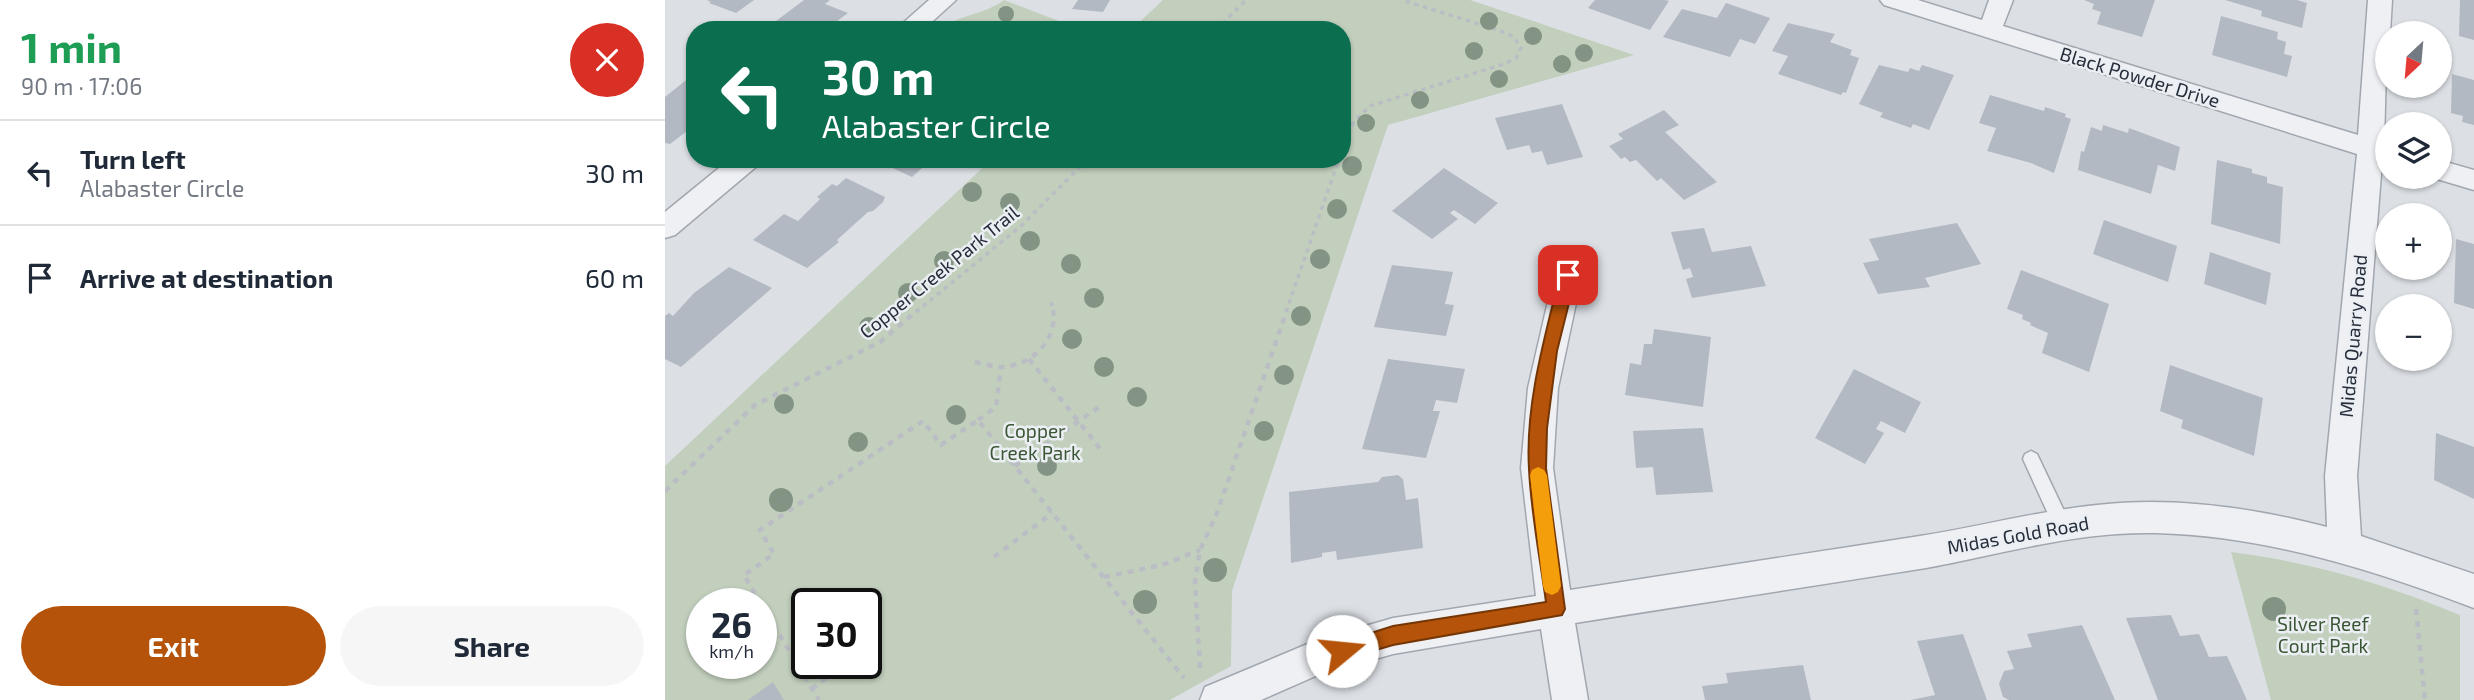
<!DOCTYPE html>
<html lang="en">
<head>
<meta charset="utf-8">
<style>
  :root { --surface:#fff; --page:#f6f6f7; --text:#1f2937; --muted:#747a83; --line:#e0e1e3; --accent:#b45309 }
  body { margin:0; font-family:"Exo 2",sans-serif; background:var(--page); color:var(--text); height:100vh; display:flex; flex-direction:column; font-size:26px; white-space:nowrap }
  * { box-sizing:border-box; margin:0 }
  p { font-size:23px; color:var(--muted) }
  .icon { flex:none; width:38px; height:38px; fill:none; stroke:currentColor; stroke-width:2; stroke-linecap:round; stroke-linejoin:round }
  .map { position:relative; flex:1; overflow:hidden }
  .side { display:flex; flex-direction:column; background:var(--surface); width:665px }
  .side>* { flex:none }
  .top-card { position:absolute; left:21px; top:21px; width:665px; height:147px; border-radius:28px; box-shadow:0 2px 5px #0004; background:#0b6e4f; color:#fff; overflow:hidden }
  .needle { width:46px; rotate:206deg }
  .buttons { position:absolute; left:1710px; top:21px; display:grid; gap:14px }
  .buttons a { display:grid; place-items:center; width:77px; height:77px; border-radius:50%; background:var(--surface); box-shadow:0 2px 5px #0004; font-size:35px }
  .speed { position:absolute; left:21px; top:588px; display:flex; gap:14px; font-size:35px; font-weight:700; text-align:center }
  .speed>* { display:grid; place-content:center; width:91px; height:91px; border-radius:50%; background:var(--surface); box-shadow:0 2px 5px #0004; line-height:1 }
  .speed small { font-size:18px; font-weight:400 }
  .speed .limit { border:4px solid #111; border-radius:10px; background:#fff; color:#111 }
  .pin { position:absolute; display:grid; place-items:center; width:60px; height:60px; color:#fff; margin:-30px; border-radius:14px; box-shadow:0 4px 10px #0006 }
  .me { position:absolute; width:77px; margin:-38px; rotate:73deg; stroke-linejoin:round; filter:drop-shadow(0 0 5px #0008) }
  .turn { display:flex; align-items:center; gap:24px; height:147px; padding:0 21px; font-size:32px }
  .turn .icon { width:91px; height:91px; stroke-width:2.5 }
  .turn b { display:block; font-size:49px; line-height:60px }
  .round { display:grid; place-items:center; flex:none; width:74px; height:74px; border-radius:37px; background:var(--page) }
  .headline { display:flex; align-items:center; justify-content:space-between; height:119px; padding:0 21px }
  h1 { font-size:42px; font-weight:700; line-height:52px; color:#1e9e55 }
  .cta { display:flex; gap:14px; margin-top:auto; padding:14px 21px }
  .cta a { flex:1; height:80px; border-radius:42px; background:var(--accent); color:#fff; font-size:28px; font-weight:700; line-height:80px; text-align:center }
  .cta a+a { background:var(--page); color:var(--text) }
  ul { padding:0; list-style:none }
  li { display:flex; align-items:center; gap:21px; height:105px; padding:0 21px; border-top:2px solid var(--line) }
  li div { flex:1 }
  li b { display:block; font-size:26px }
  li em { font-style:normal }
  main { display:flex; flex:1; min-height:0 }
  .map>svg:first-child { display:block }
  .green { fill:#c2cfbd; fill-rule:evenodd }
  .building { fill:#b3b9c2 }
  .lines { fill:none; stroke-linecap:round; stroke-linejoin:round }
  .lane-casing { stroke:#a2a7af; stroke-width:3 }
  .street-casing { stroke:#a2a7af; stroke-width:3 }
  .path-far1 { stroke:#babec4; stroke-width:3.5; stroke-dasharray:4.5 4.5; stroke-linecap:butt }
  .path { stroke:#babec4; stroke-width:4.5; stroke-dasharray:6 6; stroke-linecap:butt }
  .lane { fill:#eef0f4; fill-rule:evenodd }
  .street { fill:#eef0f4; fill-rule:evenodd }
  .tree { fill:#839484 }
  .route { fill:#b45309; stroke:#753606; stroke-width:2 }
  .slow { fill:#f59e0b }
  .labels { text-anchor:middle; stroke-width:5; stroke-linejoin:round; paint-order:stroke }
  .street-label { font-size:19px; fill:#262e3b; stroke:#ebeff3 }
  .park-label { font-size:19px; fill:#3b5634; stroke:#ebeff3 }
</style>
</head>
<body>
<main>
<section class="side">
<div class="headline"><div><h1>1 min</h1><p>90 m · 17:06</p></div><a class="round" style="background:#d93025;color:#fff"><svg class="icon" aria-label="close" viewBox="0 0 24 24"><path d="M6 6l12 12M18 6L6 18"/></svg></a></div>
<ul>
<li><svg class="icon" aria-label="left" viewBox="0 0 24 24"><path d="M17 20v-9H6M10 6l-5 5 5 5"/></svg><div><b>Turn left</b><p>Alabaster Circle</p></div><em>30 m</em></li>
<li><svg class="icon" aria-label="arrive" viewBox="0 0 24 24"><path d="M6 21V4h12l-3 4 3 4H6"/></svg><div><b>Arrive at destination</b></div><em>60 m</em></li>
</ul>
<div class="cta"><a>Exit</a><a>Share</a></div>
</section>
<div class="map">
<svg width="1809" height="700" viewBox="0 0 1809 700">
  <rect width="100%" height="100%" fill="#dce0e5"/>
  <path class="green" d="M339 0 417 30H274C292 15 319 15 339 0Z
    M498 0H805L969 55 723 125 567 591 566 666 505 700H0V466L327 159H677V30H466ZM37 604H96V663H37ZM142 604H201V663H142Z
    M1566 552C1646 562 1721 584 1795 615V700H1606Z"/>
  <path class="building" d="M42 0H89L71 13 44 3 46 2Z
    M139 0H165L160 4 183 13 160 30H99Z
    M413 0H445L438 12 407 9Z
    M930 0H1000L1004 1 985 30 923 8Z
    M1419 0H1490L1477 37 1432 24 1436 12 1427 9 1429 4Z
    M1560 0H1632L1642 3 1637 28 1596 16 1597 11Z
    M1795 0H1809V40L1794 36Z
    M1061 3 1105 18 1090 44 1075 39 1065 57 998 37 1017 9 1052 18Z
    M1556 16 1613 32 1612 39 1621 42 1619 54 1627 56 1622 77 1547 55Z
    M1123 23 1170 34 1165 42 1187 50 1185 55 1194 58 1181 93 1178 92 1176 95 1113 74 1123 56 1107 51Z
    M1214 65 1243 72 1245 68 1254 71 1257 65 1289 75 1264 130 1248 124 1246 128 1215 117 1218 113 1194 104Z
    M1787 74 1809 80V125L1797 122 1798 116 1786 113Z
    M25 77H30V125L5 144 0 143V97Z
    M1325 95 1379 111 1380 107 1401 114 1400 117 1406 119 1389 173 1366 163 1322 151 1331 128 1314 123Z
    M897 104 918 157 882 165 877 151 867 153 864 145 842 150 830 118Z
    M999 110 1014 125 1000 132 1052 182 1019 200 996 178 992 181 971 160 965 162 960 157 956 159 944 146 958 139 953 134Z
    M1438 125 1463 133 1464 128 1515 147 1510 171 1493 165 1486 194 1413 170 1416 151 1419 152 1426 127 1437 131Z
    M208 159H267L247 177Z
    M1552 160 1587 169V173L1602 177V183L1618 187 1615 244 1546 224Z
    M779 168 833 203 810 224 789 210 785 213 793 219 767 239 727 211Z
    M181 178 220 197 218 202 208 211 203 212 172 240 174 242 142 268 88 240 119 214 133 221 155 199 152 197 167 184 172 186Z
    M1439 220 1512 246 1503 282 1428 254Z
    M1292 223 1316 264 1260 278 1265 287 1213 294 1198 263 1214 260 1204 239Z
    M1039 228 1047 252 1086 246 1101 286 1027 298 1021 279 1028 277 1025 268 1018 270 1006 232Z
    M1791 239 1809 244V309L1789 303Z
    M1545 252 1606 273 1601 305 1539 284Z
    M727 265 788 272 780 304 789 305 781 336 709 327Z
    M64 267 107 288 16 367 0 359V316L4 313 8 316 29 293Z
    M1356 270 1444 304 1424 372 1377 353 1383 333 1365 325 1366 323 1357 319 1358 315 1342 309Z
    M989 329 1046 337 1038 407 960 395 965 363 976 365 979 344H987Z
    M723 359 800 369 792 403 771 400 768 411H775L761 458 697 449Z
    M1505 365 1598 398 1589 456 1516 428 1518 420 1495 411Z
    M1189 369 1256 402 1240 433 1216 421 1211 429 1219 433 1200 464 1150 438Z
    M1038 428 1048 492 991 495 988 467 971 468 968 431Z
    M1771 433 1809 447V499L1769 480Z
    M733 475 738 479 741 500 753 498 758 548 672 560 671 551 657 553V557L626 563 624 492 713 482 717 477Z
    M1506 615 1515 636 1534 634 1544 657 1562 656 1582 700H1493L1461 618Z
    M1417 625 1450 700H1344L1338 697 1334 684 1339 671 1349 669 1342 651 1367 647 1362 634Z
    M1298 634 1322 700H1246L1270 695 1252 641Z
    M1138 665 1146 700H1040L1037 686 1063 683 1061 673Z
    M108 682 119 700H83Z"/>
  <g class="lines">
    <g class="lane-casing">
      <path id="lane" d="M1366 451 1372 454 1402 517 1405 523 1402 529 1396 531 1390 529 1358 459 1360 454Z"/>
    </g>
    <g class="street-casing">
      <path id="street" d="M264 0H291L258 30H230Z
        M1215 0H1253L1317 20 1324 0H1348L1338 26 1693 135 1703 0H1727L1725 33H1722L1719 143 1722 144V164L1717 162 1692 476 1696 536 1809 574V608C1707 569 1601 536 1491 533 1412 531 1337 554 1261 568 1144 587 1027 604 910 623L923 700H887L876 629 728 654 653 675 596 700H535L540 687 652 640 728 618 871 596 856 468 863 388 889 275 893 267 903 264 913 267 917 275 893 388 888 468 905 590C1021 572 1138 554 1255 536 1314 527 1372 511 1432 505 1508 496 1589 508 1662 527L1660 476 1692 154 1219 5Z
        M65 159H96L92 166 10 235 0 238V212Z
        M1774 160 1809 170V190L1765 177H1774Z"/>
    </g>
    <path class="path-far1" d="M551 30 581 0
      M677 151 689 121 705 106 839 64 851 58 856 48 849 37 833 30 737 0
      M386 302 389 312
      M251 312 356 226 423 159
      M621 312 674 159"/>
    <path class="path" d="M364 359 437 451
      M310 362C319 364 329 367 338 367 367 365 393 340 388 310
      M313 420 331 407 336 367
      M350 466 434 407
      M0 491 90 405 215 342 253 310
      M329 557 387 513
      M439 577 497 565 535 550
      M96 604 79 575 109 554 95 530 258 421 276 445 313 420 519 678
      M96 604 154 700
      M1751 609 1760 700
      M201 648 213 639
      M535 668 530 582 535 550 552 513 622 310
      M147 689 181 663"/>
    <use href="#lane" class="lane"/>
    <use href="#street" class="street"/>
  </g>
  <g class="tree">
    <circle cx="341" cy="14" r="8"/>
    <circle cx="824" cy="21" r="9"/>
    <circle cx="868" cy="36" r="9"/>
    <circle cx="809" cy="51" r="9"/>
    <circle cx="919" cy="53" r="9"/>
    <circle cx="897" cy="64" r="9"/>
    <circle cx="834" cy="79" r="9"/>
    <circle cx="755" cy="100" r="9"/>
    <circle cx="701" cy="123" r="9"/>
    <circle cx="687" cy="166" r="10"/>
    <circle cx="307" cy="192" r="10"/>
    <circle cx="345" cy="203" r="10"/>
    <circle cx="672" cy="209" r="10"/>
    <circle cx="365" cy="241" r="10"/>
    <circle cx="655" cy="259" r="10"/>
    <circle cx="279" cy="261" r="10"/>
    <circle cx="406" cy="264" r="10"/>
    <circle cx="243" cy="293" r="10"/>
    <circle cx="429" cy="298" r="10"/>
    <circle cx="636" cy="316" r="10"/>
    <circle cx="204" cy="327" r="10"/>
    <circle cx="407" cy="339" r="10"/>
    <circle cx="439" cy="367" r="10"/>
    <circle cx="619" cy="375" r="10"/>
    <circle cx="472" cy="397" r="10"/>
    <circle cx="119" cy="404" r="10"/>
    <circle cx="291" cy="415" r="10"/>
    <circle cx="599" cy="431" r="10"/>
    <circle cx="193" cy="442" r="10"/>
    <circle cx="382" cy="466" r="10"/>
    <circle cx="116" cy="500" r="12"/>
    <circle cx="550" cy="570" r="12"/>
    <circle cx="480" cy="602" r="12"/>
    <circle cx="1609" cy="609" r="12"/>
  </g>
  <path class="route" d="M903 269 911 275 892 351 882 428 881 468 900 609 897 615 728 645 677 660 671 658 668 651 671 644 728 626 881 602C875 558 866 513 864 469 860 404 880 337 895 275Z"/>
  <path class="slow" d="M873 467 879 470 882 475 896 586 893 592 887 595 880 592 878 586 865 475 867 470Z"/>
  <g class="labels">
    <g class="street-label">
      <text transform="translate(1475 77) rotate(17)" y="7">Black Powder Drive</text>
      <text transform="translate(274 272) rotate(-39)" y="7">Copper Creek Park Trail</text>
      <text transform="translate(1688 336) rotate(-85)" y="7">Midas Quarry Road</text>
      <text transform="translate(1353 535) rotate(-10)" y="7">Midas Gold Road</text>
    </g>
    <g class="park-label">
      <text x="370" y="438">Copper<tspan x="370" dy="22">Creek Park</tspan></text>
      <text x="1658" y="631">Silver Reef<tspan x="1658" dy="22">Court Park</tspan></text>
    </g>
  </g>
</svg>
<div class="buttons">
<a><svg class="needle" viewBox="-14 -14 28 28"><path d="M0-13l5 13h-10z" fill="#e53935"/><path d="M0 13l5-13h-10z" fill="#747a83"/></svg></a>
<a><svg class="icon" aria-label="layers" viewBox="0 0 24 24"><path d="M12 4l9 5-9 5-9-5zM3 14l9 5 9-5"/></svg></a>
<a>+</a>
<a>−</a>
</div>
<div class="speed"><div>26<small>km/h</small></div><div class="limit">30</div></div>
<div class="pin" style="left:903px;top:275px;background:#d93025"><svg class="icon" aria-label="arrive" viewBox="0 0 24 24"><path d="M6 21V4h12l-3 4 3 4H6"/></svg></div>
<svg class="me" style="left:677px;top:651px" viewBox="-20 -20 40 40"><circle r="19" fill="#fff"/><path d="M0-13L10 11 0 6-10 11z" fill="#b45309"/></svg>
<div class="top-card">
<div class="turn"><svg class="icon" aria-label="left" viewBox="0 0 24 24"><path d="M17 20v-9H6M10 6l-5 5 5 5"/></svg><div><b>30 m</b>Alabaster Circle</div></div>
</div>
</div>
</main>
</body>
</html>
